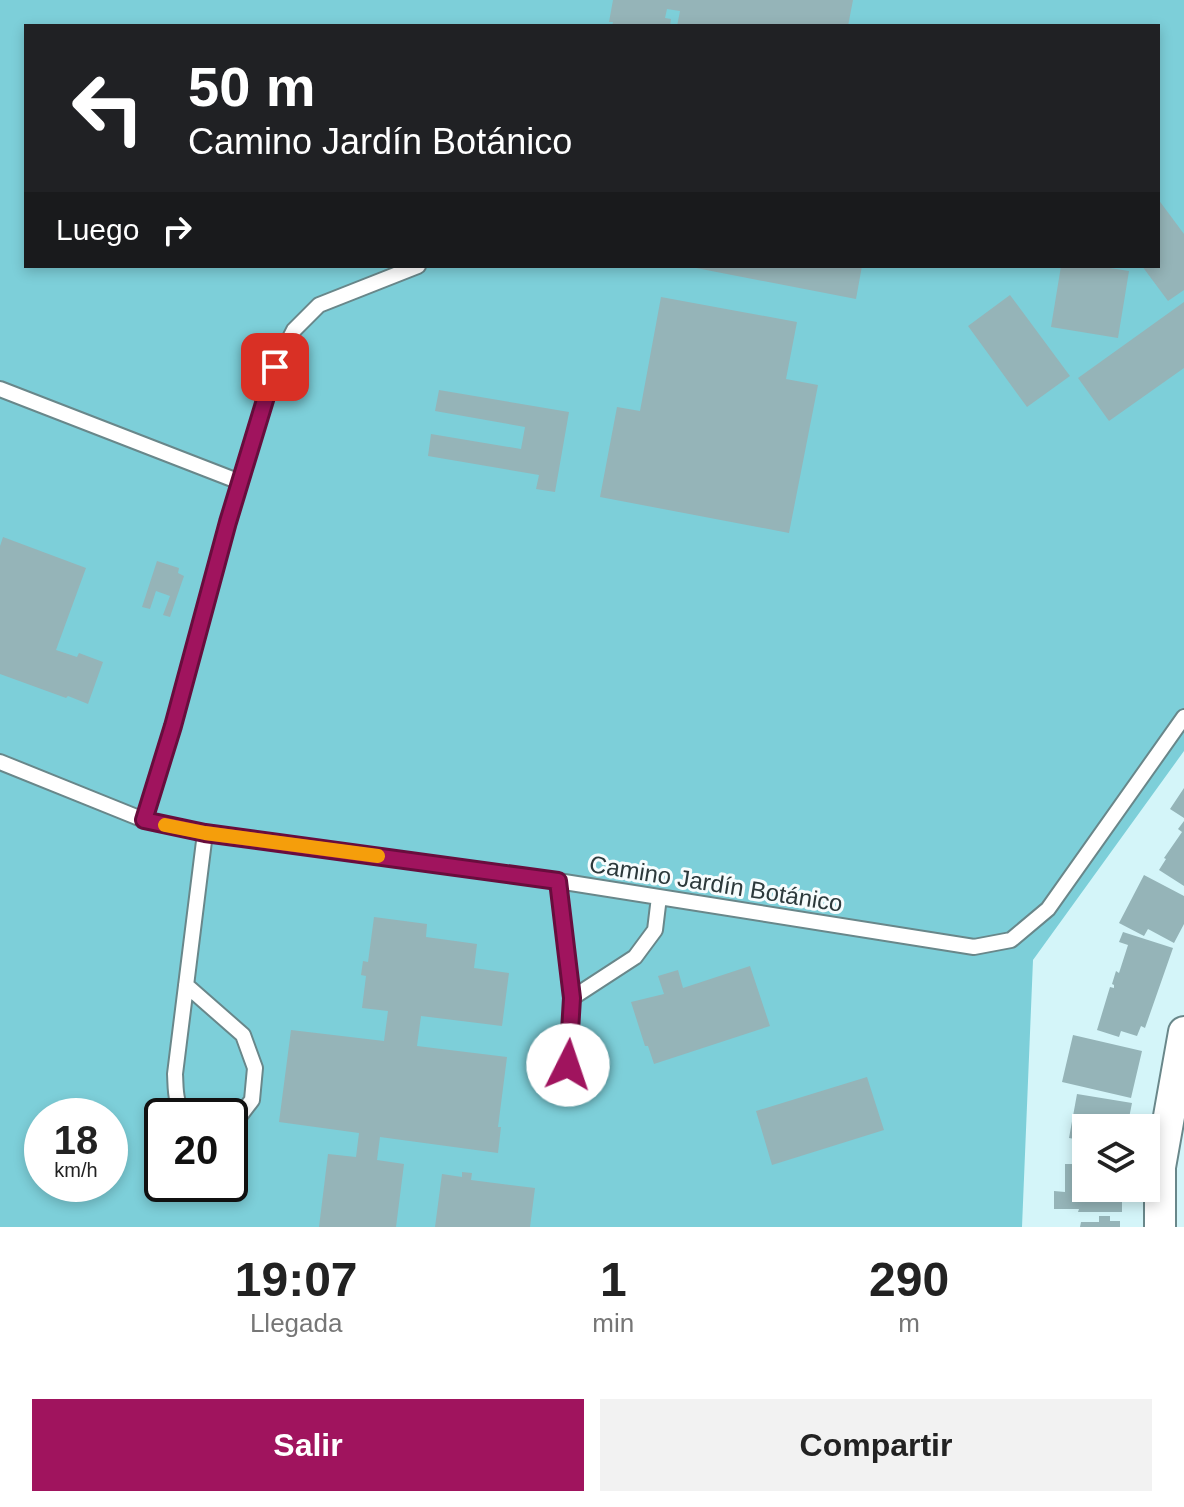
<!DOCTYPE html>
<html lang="es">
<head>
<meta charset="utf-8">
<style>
  :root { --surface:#fff; --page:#f2f2f2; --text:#222; --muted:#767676; --accent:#a0145e }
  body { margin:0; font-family:Helvetica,sans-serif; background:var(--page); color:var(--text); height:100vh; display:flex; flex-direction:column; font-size:30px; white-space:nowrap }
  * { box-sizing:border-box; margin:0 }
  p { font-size:26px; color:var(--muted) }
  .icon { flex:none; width:44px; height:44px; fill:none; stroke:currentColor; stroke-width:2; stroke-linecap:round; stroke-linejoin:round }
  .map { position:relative; height:1227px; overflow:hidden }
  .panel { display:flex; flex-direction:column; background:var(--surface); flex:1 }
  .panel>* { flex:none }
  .guide { position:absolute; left:24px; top:24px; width:1136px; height:244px; border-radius:0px; box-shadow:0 4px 12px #0003; background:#202124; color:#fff; overflow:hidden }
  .tools { position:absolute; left:1072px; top:1114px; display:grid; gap:16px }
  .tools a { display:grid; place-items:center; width:88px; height:88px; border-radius:0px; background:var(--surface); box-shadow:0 4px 12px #0003; font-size:40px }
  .speed { position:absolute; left:24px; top:1098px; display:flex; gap:16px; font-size:40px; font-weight:700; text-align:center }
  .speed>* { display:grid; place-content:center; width:104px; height:104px; border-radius:50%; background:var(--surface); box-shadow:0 4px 12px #0003; line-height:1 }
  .speed small { font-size:20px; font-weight:400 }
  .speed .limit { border:4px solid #111; border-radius:12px; background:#fff; color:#111 }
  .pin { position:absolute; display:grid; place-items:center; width:68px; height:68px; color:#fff; margin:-34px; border-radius:16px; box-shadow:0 4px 12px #0006 }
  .me { position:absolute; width:88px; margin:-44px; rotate:4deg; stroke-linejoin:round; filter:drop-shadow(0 0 6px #0008) }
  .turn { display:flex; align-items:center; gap:28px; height:168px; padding:0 32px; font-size:36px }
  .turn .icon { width:104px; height:104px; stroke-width:2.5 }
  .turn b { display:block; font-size:56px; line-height:68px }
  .then { display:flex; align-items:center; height:76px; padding:0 32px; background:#0003; gap:16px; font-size:30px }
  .eta { display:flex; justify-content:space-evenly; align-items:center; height:136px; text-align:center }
  .eta b { font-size:48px; font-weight:700; line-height:56px }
  .primary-button { display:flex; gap:16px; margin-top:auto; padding:16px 32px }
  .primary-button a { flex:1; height:92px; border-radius:0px; background:var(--accent); color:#fff; font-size:32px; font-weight:700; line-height:92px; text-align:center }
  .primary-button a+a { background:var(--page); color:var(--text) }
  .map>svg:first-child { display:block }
  .green { fill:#7dcfd9; fill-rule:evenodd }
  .building { fill:#95b4b8 }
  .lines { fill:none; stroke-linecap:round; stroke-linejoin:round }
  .lane-casing { stroke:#69878a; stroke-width:18 }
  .street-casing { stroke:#69878a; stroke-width:34 }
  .lane { stroke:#fff; stroke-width:14 }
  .street { stroke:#fff; stroke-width:30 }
  .route-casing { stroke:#680d3d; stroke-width:20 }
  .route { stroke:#a0145e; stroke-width:14 }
  .slow { stroke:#f59e0b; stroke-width:14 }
  .labels { text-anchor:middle; stroke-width:6; stroke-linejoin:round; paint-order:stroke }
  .street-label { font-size:24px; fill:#2c393b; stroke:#f6fcfd }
</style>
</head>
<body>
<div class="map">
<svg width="1184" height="1227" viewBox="0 0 1184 1227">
  <rect width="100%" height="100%" fill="#d4f5f9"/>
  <path class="green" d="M0 0H1184V751L1033 960 1022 1227H0ZM26 26H1158V266H26ZM42 1116H110V1184H42ZM162 1116H230V1184H162Z"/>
  <path class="building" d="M613 0H853L848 26H677L680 11 667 9 665 18 671 19 670 26H612L613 22H609Z
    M1158 199 1184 234V290L1168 301 1142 266H1158Z
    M691 266H862L856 299 691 267Z
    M1061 266H1097L1129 271 1118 338 1051 327Z
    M1010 295 1070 376 1027 407 968 326Z
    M661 297 797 322 786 379 818 385 789 533 600 497 617 407 640 411Z
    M1184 302V368L1109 421 1078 378Z
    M439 390 569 412 555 492 536 489 539 475 428 456 431 434 521 449 525 427 435 411Z
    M3 537 86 568 56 650 77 657 79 653 103 662 88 704 68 696 66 698 0 674V546Z
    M157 561 179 568 178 573 184 576 170 617 163 615 170 596 156 591 150 609 142 607Z
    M1184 788V818L1170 809Z
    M1184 821V886L1159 870 1166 859 1164 858 1182 832 1178 829Z
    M1144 875 1184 896V924L1174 943 1148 929 1144 936 1119 923Z
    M374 917 427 924 426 937 477 944 474 968 509 973 502 1026 421 1016 417 1046 507 1057 498 1127H501L498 1153 380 1137 377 1160 404 1164 396 1227H319L328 1154 356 1157 359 1133 279 1122 291 1030 384 1041 388 1011 362 1008 366 976 361 975 363 961 368 962Z
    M1123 932 1173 948 1145 1028 1141 1026 1137 1036 1121 1031 1119 1037 1097 1030 1110 987 1114 988V985L1112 984 1116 971 1119 973 1128 945 1119 942Z
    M750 966 770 1026 654 1064 648 1046H645L631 1002 664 994 658 976 678 970 683 988Z
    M1073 1035 1142 1051 1131 1098 1062 1082Z
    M867 1077 884 1130 772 1165 756 1111Z
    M1077 1094 1132 1103 1127 1128H1086V1141L1069 1138Z
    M1078 1156H1086V1188H1122V1212H1078L1079 1209H1054V1191L1065 1192V1164H1078Z
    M462 1172 472 1173 471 1180 535 1188 530 1227H435L442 1174 462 1177Z
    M1099 1216H1110V1221H1120V1227H1080L1081 1222H1099Z"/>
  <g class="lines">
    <g class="lane-casing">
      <path id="lane" d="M0 389 240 482
        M0 762 144 820 205 833 558 881 974 947 1011 940 1048 909 1184 717
        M144 820 173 726 228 522 275 367 294 330 319 305 418 266
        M558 881 572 998
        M186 985 243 1035 255 1068 252 1100 239 1117 230 1120
        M568 1065 572 998 635 957 655 930 659 897
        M188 1116C174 1106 176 1089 175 1074L205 833"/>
    </g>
    <g class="street-casing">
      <path id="street" d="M1160 1227V1167L1184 1032"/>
    </g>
    <use href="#lane" class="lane"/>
    <use href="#street" class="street"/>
  </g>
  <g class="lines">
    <g class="route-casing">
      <path id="route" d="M275 367 228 522 173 726 144 820 205 833 558 881 572 998 568 1065"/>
    </g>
    <use href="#route" class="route"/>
    <path class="slow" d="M165 825 205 833 378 856"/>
  </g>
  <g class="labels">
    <g class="street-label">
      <text transform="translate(716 884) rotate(9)" y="8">Camino Jardín Botánico</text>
    </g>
  </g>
</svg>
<div class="tools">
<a><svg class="icon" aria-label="layers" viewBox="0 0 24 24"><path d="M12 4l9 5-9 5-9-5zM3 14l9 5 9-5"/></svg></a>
</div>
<div class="speed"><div>18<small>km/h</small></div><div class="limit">20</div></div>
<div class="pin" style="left:275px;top:367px;background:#d93025"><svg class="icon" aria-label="arrive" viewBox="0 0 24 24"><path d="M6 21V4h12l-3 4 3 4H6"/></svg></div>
<svg class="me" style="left:568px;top:1065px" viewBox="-20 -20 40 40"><circle r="19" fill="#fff"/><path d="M0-13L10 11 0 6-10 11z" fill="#a0145e"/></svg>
<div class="guide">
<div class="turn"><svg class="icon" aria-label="left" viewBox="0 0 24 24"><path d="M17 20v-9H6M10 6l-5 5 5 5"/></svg><div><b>50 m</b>Camino Jardín Botánico</div></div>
<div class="then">Luego<svg class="icon" aria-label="right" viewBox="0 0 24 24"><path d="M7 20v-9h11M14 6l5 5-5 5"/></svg></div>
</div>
</div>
<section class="panel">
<div class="eta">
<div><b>19:07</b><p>Llegada</p></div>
<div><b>1</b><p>min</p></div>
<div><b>290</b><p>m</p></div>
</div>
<div class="primary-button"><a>Salir</a><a>Compartir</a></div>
</section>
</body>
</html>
